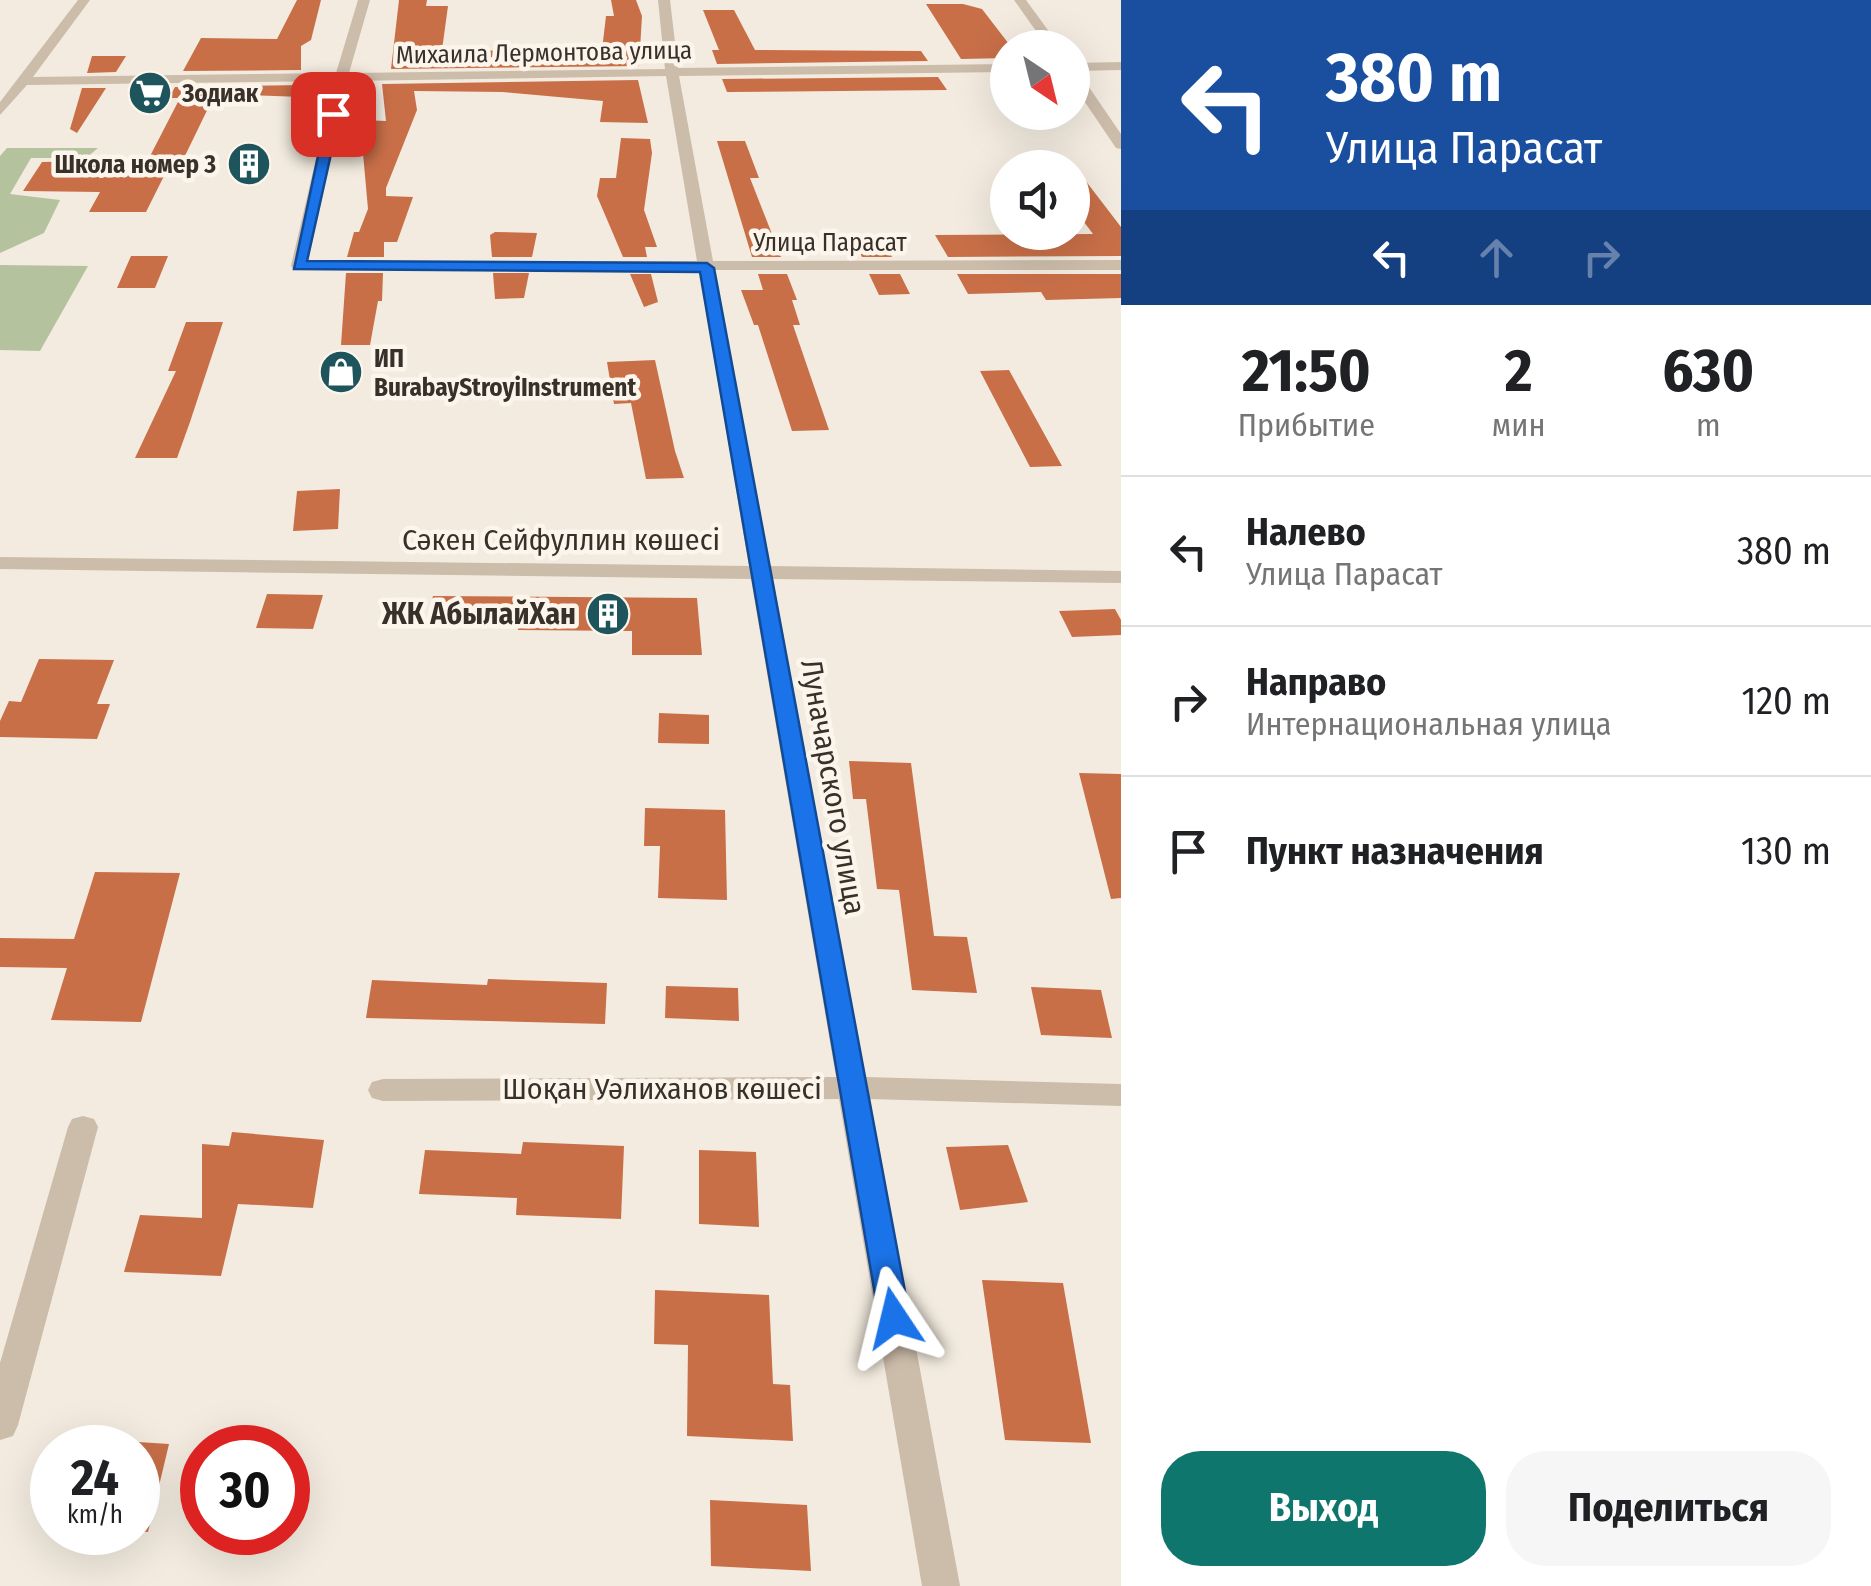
<!DOCTYPE html>
<html lang="ru">
<head>
<meta charset="utf-8">
<style>
  :root { --surface:#fff; --page:#f6f6f6; --text:#202124; --muted:#757577; --line:#e0e0e0; --accent:#0f766e }
  body { margin:0; font-family:"Fira Sans Condensed",sans-serif; background:var(--page); color:var(--text); height:100vh; display:flex; flex-direction:column; font-size:38px; white-space:nowrap }
  * { box-sizing:border-box; margin:0 }
  p { font-size:32px; color:var(--muted) }
  .icon { flex:none; width:55px; height:55px; fill:none; stroke:currentColor; stroke-width:2; stroke-linecap:round; stroke-linejoin:round }
  .map { position:relative; flex:1; overflow:hidden }
  .details { display:flex; flex-direction:column; background:var(--surface); width:750px }
  .details>* { flex:none }
  .guide { background:#1a4fa0; color:#fff; overflow:hidden }
  .needle { width:65px; rotate:145deg }
  .buttons { position:absolute; left:990px; top:30px; display:grid; gap:20px }
  .buttons a { display:grid; place-items:center; width:100px; height:100px; border-radius:50%; background:var(--surface); box-shadow:0 10px 40px #0002; font-size:50px }
  .speed { position:absolute; left:30px; top:1425px; display:flex; gap:20px; font-size:50px; font-weight:700; text-align:center }
  .speed>* { display:grid; place-content:center; width:130px; height:130px; border-radius:50%; background:var(--surface); box-shadow:0 10px 40px #0002; line-height:1 }
  .speed small { font-size:25px; font-weight:400 }
  .speed .limit { border:15px solid #d22; background:#fff; color:#111 }
  .pin { position:absolute; display:grid; place-items:center; width:85px; height:85px; color:#fff; margin:-42px; border-radius:20px; box-shadow:0 5px 15px #0006 }
  .me { position:absolute; width:110px; margin:-55px; rotate:350deg; stroke-linejoin:round; filter:drop-shadow(0 0 8px #0008) }
  .turn { display:flex; align-items:center; gap:35px; height:210px; padding:0 40px; font-size:45px }
  .turn .icon { width:130px; height:130px; stroke-width:2.5 }
  .turn b { display:block; font-size:70px; line-height:85px }
  .lanes { display:flex; align-items:center; height:95px; padding:0 40px; background:#0003; justify-content:center; gap:50px; direction:ltr }
  .lanes .off { opacity:.35 }
  .eta { display:flex; justify-content:space-evenly; align-items:center; height:170px; text-align:center }
  .eta b { font-size:60px; font-weight:700; line-height:70px }
  .cta { display:flex; gap:20px; margin-top:auto; padding:20px 40px }
  .cta a { flex:1; height:115px; border-radius:40px; background:var(--accent); color:#fff; font-size:40px; font-weight:700; line-height:115px; text-align:center }
  .cta a+a { background:var(--page); color:var(--text) }
  ul { padding:0; list-style:none }
  li { display:flex; align-items:center; gap:30px; height:150px; padding:0 40px; border-top:2px solid var(--line) }
  li div { flex:1 }
  li b { display:block; font-size:38px }
  li em { font-style:normal }
  main { display:flex; flex:1; min-height:0 }
  .map>svg:first-child { display:block }
  .green { fill:#b4c39e }
  .building { fill:#c86f48 }
  .lines { fill:none; stroke-linecap:round; stroke-linejoin:round }
  .minor { fill:#ccbcaa; fill-rule:evenodd }
  .route { fill:#1a73e8; stroke:#114b97; stroke-width:2.5 }
  .labels { text-anchor:middle; stroke-width:9; stroke-linejoin:round; paint-order:stroke }
  .far-street-label { font-size:25px; fill:#39302a; stroke:#fbf5ec }
  .far-poi-label { font-size:25px; font-weight:bold; fill:#39302a; stroke:#fbf5ec; text-anchor:start }
  .street-label { font-size:30px; fill:#39302a; stroke:#fbf5ec }
  .poi-label { font-size:30px; font-weight:bold; fill:#39302a; stroke:#fbf5ec; text-anchor:end }
</style>
</head>
<body>
<main>
<div class="map">
<svg width="1121" height="1586" viewBox="0 0 1121 1586">
  <rect width="100%" height="100%" fill="#f3ebdf"/>
  <path class="green" d="M7 148H98L86 158H31L10 194 60 200 44 233 0 253V156Z
    M0 265 88 266 40 351 0 350Z"/>
  <path class="building" d="M297 0H321L311 40 301 46V70L183 71 201 38 277 39Z
    M399 0H427L426 6H448L442 50 525 51 602 50 606 16H614L611 0H636L642 16 639 66 391 69Z
    M926 4H963L982 9 1012 48H1008V58L961 59Z
    M703 10H734L755 50 921 51 928 61 717 64 712 50H719Z
    M92 56H126L116 72 87 73Z
    M938 77 947 90 727 92 722 79Z
    M638 80 648 123 600 122 603 101 503 92 414 91 417 110 386 188V196L413 197 397 242H384V257H347L354 232H359L368 209 360 120 386 121 382 84Z
    M302 85V97L215 94 181 164H170L146 212H89L100 192 23 191 42 162 148 160 180 98H169L175 87Z
    M82 88H106L77 133 70 129Z
    M621 138 650 139 652 153 644 210 657 247H645L647 257H623L597 196 600 178H616Z
    M717 141H745L759 178H750L781 257H752Z
    M1072 163 1121 227V256L948 257 935 235 1093 234 1072 206Z
    M495 232 537 233 532 257H492L490 235Z
    M852 236H882L892 257H862Z
    M131 256H168L155 288H117Z
    M346 273H383L382 301H378L370 345H341Z
    M493 273H529L524 298 495 299Z
    M630 274H651L658 302 644 307Z
    M758 274H787L797 300H792L800 325H793L829 430 792 431 758 325H754L741 290H763Z
    M869 274H900L910 294 879 295Z
    M957 274H1121V298L1046 300 1041 292 968 294Z
    M186 322H223L190 422 177 458H135L176 371H168Z
    M655 360 675 451 684 478 646 479 631 403 614 404 607 362Z
    M1009 370 1062 466 1030 467 980 371Z
    M340 489 338 529 293 531 297 491Z
    M267 594 323 595 313 629 256 628Z
    M433 596 697 598 702 655H632V631L518 630V626L427 624Z
    M1115 609 1121 620V635L1072 637 1059 611Z
    M39 659 114 660 97 704H110L97 739 0 737V721L9 701 21 702Z
    M659 713 709 715V744L658 743Z
    M849 761 911 763 934 936 967 937 977 993 912 990 899 890 877 889 866 799H853Z
    M1079 773 1121 774V898L1111 899Z
    M645 808 725 810 727 900 658 898 660 846H644Z
    M95 872 180 873 141 1022 51 1020 67 968 0 967V938L74 939Z
    M488 979 607 983 605 1024 366 1018 372 980 487 985Z
    M666 986 738 988 739 1021 665 1018Z
    M1031 987 1101 990 1112 1038 1041 1035Z
    M232 1132 324 1140 313 1208 238 1204 221 1276 124 1272 140 1215 202 1218V1144L229 1146Z
    M523 1142 624 1146 621 1219 516 1215 517 1198 419 1194 425 1150 521 1154Z
    M1008 1145 1028 1202 960 1210 946 1147Z
    M699 1150 756 1152 759 1227 699 1224Z
    M982 1280 1063 1283 1091 1443 1005 1440Z
    M655 1290 769 1295 773 1384 790 1385 793 1441 687 1436 688 1345 654 1344Z
    M138 1442 169 1444 148 1532 138 1531Z
    M710 1500 807 1505 811 1571 711 1566Z"/>
  <g class="lines">
    <path class="minor" d="M78 0H90L33 77 336 73 358 0H370L349 73 665 69 658 0H670L678 68 1008 64V72L679 76 713 261 1121 260V270H715L770 566 1121 571V583L773 579 865 1077 1121 1084V1106L870 1099 960 1586H922L839 1099 383 1101 372 1098 368 1090 372 1082 383 1079 836 1077 751 579 0 569V557L749 566 699 270 293 269 291 266 334 81 27 85 0 115V102ZM666 76 697 261H308L348 81Z
      M1014 0H1026L1061 48H1048Z
      M1121 62V70L1078 71 1121 134V149L1116 148 1072 83V63Z
      M83 1116 94 1119 98 1127 18 1425 13 1436 0 1440V1363L68 1127 72 1119Z"/>
  </g>
  <path class="route" d="M333 110 340 114 307 261 707 263 714 268 910 1318 905 1327 894 1330 883 1327 879 1318 700 272 294 269 327 114Z"/>
  <defs>
    <g id="supermarket-disc" transform="scale(2.25)"><circle r="9.5" fill="#1e545c" stroke="#fbf5ec"/><path d="M-6-5.5h2.5l.6 2H6L4.5 2H-2.5L-4.4-4H-6ZM-1.5 3.2a1.3 1.3 0 1 0 .1 0ZM3 3.2a1.3 1.3 0 1 0 .1 0Z" fill="#fff"/></g>
    <g id="building-disc" transform="scale(2.25)"><circle r="9.5" fill="#1e545c" stroke="#fbf5ec"/><path d="M-4-6H4V6H1V3H-1V6H-4ZM-2.5-4.3h1.7v1.8h-1.7ZM.8-4.3h1.7v1.8H.8ZM-2.5-1h1.7V.8h-1.7ZM.8-1h1.7V.8H.8Z" fill="#fff"/></g>
    <g id="shop-disc" transform="scale(2.25)"><circle r="9.5" fill="#1e545c" stroke="#fbf5ec"/><path d="M-5-2.5h2.3a2.7 3.5 0 0 1 5.4 0H5L5.5 6h-11ZM-1.5-2.5h3a1.5 2.3 0 0 0-3 0Z" fill="#fff"/></g>
  </defs>
  <g fill-rule="evenodd">
    <use href="#supermarket-disc" x="150" y="93"/>
    <use href="#building-disc" x="249" y="164"/>
    <use href="#shop-disc" x="341" y="372"/>
    <use href="#building-disc" x="608" y="614"/>
  </g>
  <g class="labels">
    <g class="far-street-label">
      <text transform="translate(544 52) rotate(-1)" y="9">Михаила Лермонтова улица</text>
      <text x="830" y="251">Улица Парасат</text>
    </g>
    <g class="far-poi-label">
      <text x="182" y="102">Зодиак</text>
      <text x="216" y="173" text-anchor="end">Школа номер 3</text>
      <text x="374" y="367">ИП<tspan x="374" dy="29">BurabayStroyiInstrument</tspan></text>
    </g>
    <g class="street-label">
      <text x="561" y="550">Сәкен Сейфуллин көшесі</text>
      <text transform="translate(833 787) rotate(80)" y="10">Луначарского улица</text>
      <text x="662" y="1099">Шоқан Уәлиханов көшесі</text>
    </g>
    <g class="poi-label">
      <text x="576" y="624">ЖК АбылайХан</text>
    </g>
  </g>
</svg>
<div class="buttons">
<a><svg class="needle" viewBox="-14 -14 28 28"><path d="M0-13l5 13h-10z" fill="#e53935"/><path d="M0 13l5-13h-10z" fill="#757577"/></svg></a>
<a><svg class="icon" aria-label="sound" viewBox="0 0 24 24"><path d="M4 9h4l5-4v14l-5-4H4zM17 9q2 3 0 6"/></svg></a>
</div>
<div class="speed"><div>24<small>km/h</small></div><div class="limit">30</div></div>
<div class="pin" style="left:333px;top:114px;background:#d93025"><svg class="icon" aria-label="arrive" viewBox="0 0 24 24"><path d="M6 21V4h12l-3 4 3 4H6"/></svg></div>
<svg class="me" style="left:894px;top:1318px" viewBox="-20 -20 40 40"><path d="M0-17L14 15 0 8-14 15z" fill="#1a73e8" stroke="#fff" stroke-width="4"/></svg>
</div>
<section class="details">
<div class="guide">
<div class="turn"><svg class="icon" aria-label="left" viewBox="0 0 24 24"><path d="M17 20v-9H6M10 6l-5 5 5 5"/></svg><div><b>380 m</b>Улица Парасат</div></div>
<div class="lanes"><svg class="icon" aria-label="left" viewBox="0 0 24 24"><path d="M17 20v-9H6M10 6l-5 5 5 5"/></svg><svg class="icon off" aria-label="ahead" viewBox="0 0 24 24"><path d="M12 20V5M6 11l6-6 6 6"/></svg><svg class="icon off" aria-label="right" viewBox="0 0 24 24"><path d="M7 20v-9h11M14 6l5 5-5 5"/></svg></div>
</div>
<div class="eta">
<div><b>21:50</b><p>Прибытие</p></div>
<div><b>2</b><p>мин</p></div>
<div><b>630</b><p>m</p></div>
</div>
<ul>
<li><svg class="icon" aria-label="left" viewBox="0 0 24 24"><path d="M17 20v-9H6M10 6l-5 5 5 5"/></svg><div><b>Налево</b><p>Улица Парасат</p></div><em>380 m</em></li>
<li><svg class="icon" aria-label="right" viewBox="0 0 24 24"><path d="M7 20v-9h11M14 6l5 5-5 5"/></svg><div><b>Направо</b><p>Интернациональная улица</p></div><em>120 m</em></li>
<li><svg class="icon" aria-label="arrive" viewBox="0 0 24 24"><path d="M6 21V4h12l-3 4 3 4H6"/></svg><div><b>Пункт назначения</b></div><em>130 m</em></li>
</ul>
<div class="cta"><a>Выход</a><a>Поделиться</a></div>
</section>
</main>
</body>
</html>
